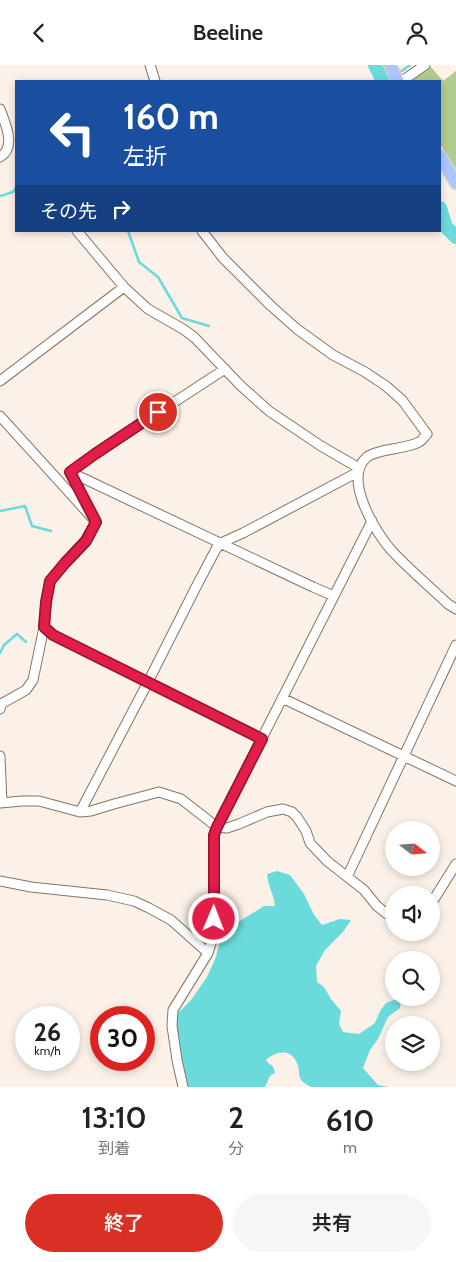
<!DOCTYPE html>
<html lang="ja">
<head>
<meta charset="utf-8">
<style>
  :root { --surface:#fff; --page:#f6f6f6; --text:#222; --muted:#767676; --accent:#d93025 }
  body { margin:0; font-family:Cabin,"Noto Sans JP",sans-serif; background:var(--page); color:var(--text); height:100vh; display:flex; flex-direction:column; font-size:19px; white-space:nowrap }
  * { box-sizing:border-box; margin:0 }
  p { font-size:16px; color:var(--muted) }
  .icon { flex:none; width:28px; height:28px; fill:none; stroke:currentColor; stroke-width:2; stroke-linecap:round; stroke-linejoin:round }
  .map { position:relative; height:1022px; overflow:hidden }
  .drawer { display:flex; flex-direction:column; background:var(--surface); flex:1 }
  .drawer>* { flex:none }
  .guide { position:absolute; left:15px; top:15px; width:426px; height:152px; border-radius:0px; box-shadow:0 2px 8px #0003; background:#1a4fa0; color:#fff; overflow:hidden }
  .needle { width:32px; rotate:107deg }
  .buttons { position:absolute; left:385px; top:756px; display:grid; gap:10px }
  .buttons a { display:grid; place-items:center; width:55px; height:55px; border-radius:50%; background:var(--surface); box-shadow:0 2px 8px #0003; font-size:25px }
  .speed { position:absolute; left:15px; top:941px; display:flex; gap:10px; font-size:25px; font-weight:700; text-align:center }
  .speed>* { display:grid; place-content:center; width:65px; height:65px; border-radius:50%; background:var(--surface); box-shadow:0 2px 8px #0003; line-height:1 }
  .speed small { font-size:12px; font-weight:400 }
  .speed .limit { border:8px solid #d22; background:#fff; color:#111 }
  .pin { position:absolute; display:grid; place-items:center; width:42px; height:42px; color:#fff; margin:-21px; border:2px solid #fff; border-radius:50%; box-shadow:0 1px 5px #0007 }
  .me { position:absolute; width:55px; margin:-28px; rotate:1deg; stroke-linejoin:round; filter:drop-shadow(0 0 4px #0008) }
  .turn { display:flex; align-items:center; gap:18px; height:105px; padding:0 25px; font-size:22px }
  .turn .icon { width:65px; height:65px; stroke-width:2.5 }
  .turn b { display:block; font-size:35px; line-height:42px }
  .then { display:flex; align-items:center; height:48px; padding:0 25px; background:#0003; gap:10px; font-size:19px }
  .eta { display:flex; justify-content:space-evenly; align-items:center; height:85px; text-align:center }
  .eta b { font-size:30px; font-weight:600; line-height:35px }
  .action { display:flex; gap:10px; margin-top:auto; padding:10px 25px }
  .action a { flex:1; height:58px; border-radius:30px; background:var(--accent); color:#fff; font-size:20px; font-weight:600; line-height:58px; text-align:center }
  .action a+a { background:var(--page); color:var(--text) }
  header { display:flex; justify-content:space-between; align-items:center; height:65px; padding:0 25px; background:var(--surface); font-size:22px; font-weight:600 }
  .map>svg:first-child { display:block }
  .green { fill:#b1cd8e }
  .water { fill:#6adadb }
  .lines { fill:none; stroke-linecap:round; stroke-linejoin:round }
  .stream { stroke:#6adadb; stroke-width:2.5 }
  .river { stroke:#6adadb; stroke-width:14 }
  .minor-casing { stroke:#89735f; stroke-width:11 }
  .major-casing { stroke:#d3d2d0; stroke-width:14 }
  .minor { stroke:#fff; stroke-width:9 }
  .major { stroke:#abc7fe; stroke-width:11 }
  .route-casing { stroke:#92132f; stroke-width:12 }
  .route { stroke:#e11d48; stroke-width:9 }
</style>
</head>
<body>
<header><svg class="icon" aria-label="back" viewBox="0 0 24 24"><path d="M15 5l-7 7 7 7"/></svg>Beeline<svg class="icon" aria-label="person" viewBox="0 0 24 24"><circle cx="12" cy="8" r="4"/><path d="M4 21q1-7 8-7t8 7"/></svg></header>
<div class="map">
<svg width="456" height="1022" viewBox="0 0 456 1022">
  <rect width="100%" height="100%" fill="#fbf1e8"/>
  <path class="green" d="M431 2 443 16 456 6V104L440 79V16H411Z"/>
  <path class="water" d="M277 806 290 810 304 829 314 850 322 860 340 854 351 855 343 867 325 885 316 901 317 917 324 922 331 934 341 946 339 959 343 967 359 969 375 958 380 946 386 938 399 933H401L400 943 388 952 378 974 370 985 363 1003 378 1020 389 1022H311C293 1013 303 1008 296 996 289 983 275 987 266 995L269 999 273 1001 275 1008 270 1011 265 1022H185L175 959 177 949 191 935 207 912 216 892 219 879 230 862 264 841H275C274 830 268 821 267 809Z"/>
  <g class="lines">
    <path class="stream" d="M399 8 410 0
      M386 16 392 12
      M0 131 13 127 16 123
      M128 166 139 197 158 212 182 253 209 261
      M0 446 25 441 32 461 51 466
      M0 588 4 580 17 569 26 577"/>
    <path class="river" d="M375 0 383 16
      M440 143 446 162 456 172"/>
    <g class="minor-casing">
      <path id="minor" d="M150 0 155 16
        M402 16 425 0
        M0 44C5 58 17 82 0 92
        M77 166 124 222 148 244 183 264 194 272 241 321 269 346 321 381 359 403
        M202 166 223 193 270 240 297 264 333 290 365 307 386 321 402 335 427 369C424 372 422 376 419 377 407 384 377 384 367 392 342 413 376 469 393 487 410 505 430 522 448 539L456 544
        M0 316 124 222
        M0 351 96 457
        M70 407 313 522 334 531
        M70 407 95 389 225 304
        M70 407 91 447
        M44 562 53 570 262 674
        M282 633 456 716
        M0 644 1 639 26 625 33 615 44 562 46 537 50 516 65 498 85 476 96 457
        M0 691 2 738
        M0 738 22 736H39L80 747 91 746 114 739 159 727 181 734 217 762 227 763 239 759 267 747 283 744 292 747 297 752 306 766 310 778 327 796 364 825 377 841 387 849 394 851
        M80 747 148 617 195 524 216 484 221 478 243 468 358 407
        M347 812 456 580
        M0 816 31 822 107 830 134 836 149 843 171 855 208 888
        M431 839 456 799
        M183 1022 177 995 172 961 173 945 208 888 214 869V770L217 762 372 456"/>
    </g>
    <g class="major-casing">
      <path id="major" d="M390 0 398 16
        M440 91 456 118"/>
    </g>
    <use href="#minor" class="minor"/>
    <use href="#major" class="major"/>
  </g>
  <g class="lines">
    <g class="route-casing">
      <path id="route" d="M158 347 95 389 70 407 96 457 86 476 65 498 50 516 46 537 44 562 53 570 262 674 217 762 214 770V854"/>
    </g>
    <use href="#route" class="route"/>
  </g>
</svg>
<div class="buttons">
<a><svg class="needle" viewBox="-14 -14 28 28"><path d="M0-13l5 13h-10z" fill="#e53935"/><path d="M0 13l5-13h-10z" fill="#767676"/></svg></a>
<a><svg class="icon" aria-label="sound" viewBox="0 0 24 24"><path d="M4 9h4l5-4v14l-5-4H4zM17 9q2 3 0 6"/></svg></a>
<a><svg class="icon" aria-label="search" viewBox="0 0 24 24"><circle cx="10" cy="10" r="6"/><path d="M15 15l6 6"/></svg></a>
<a><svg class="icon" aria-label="layers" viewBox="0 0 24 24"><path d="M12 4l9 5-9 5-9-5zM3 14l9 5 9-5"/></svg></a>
</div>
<div class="speed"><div>26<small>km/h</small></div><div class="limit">30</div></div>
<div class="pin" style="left:158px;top:347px;background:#d93025"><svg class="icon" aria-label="arrive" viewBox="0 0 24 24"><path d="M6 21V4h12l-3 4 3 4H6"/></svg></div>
<svg class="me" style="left:214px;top:854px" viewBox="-20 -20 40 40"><circle r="17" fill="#e11d48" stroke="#fff" stroke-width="3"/><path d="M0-11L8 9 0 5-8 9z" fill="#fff"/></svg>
<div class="guide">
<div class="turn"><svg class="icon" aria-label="left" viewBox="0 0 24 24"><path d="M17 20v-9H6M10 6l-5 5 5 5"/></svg><div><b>160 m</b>左折</div></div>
<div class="then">その先<svg class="icon" aria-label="right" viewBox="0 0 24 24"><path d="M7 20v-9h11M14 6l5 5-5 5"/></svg></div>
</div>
</div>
<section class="drawer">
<div class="eta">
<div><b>13:10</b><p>到着</p></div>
<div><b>2</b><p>分</p></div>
<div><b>610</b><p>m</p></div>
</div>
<div class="action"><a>終了</a><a>共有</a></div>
</section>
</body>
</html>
